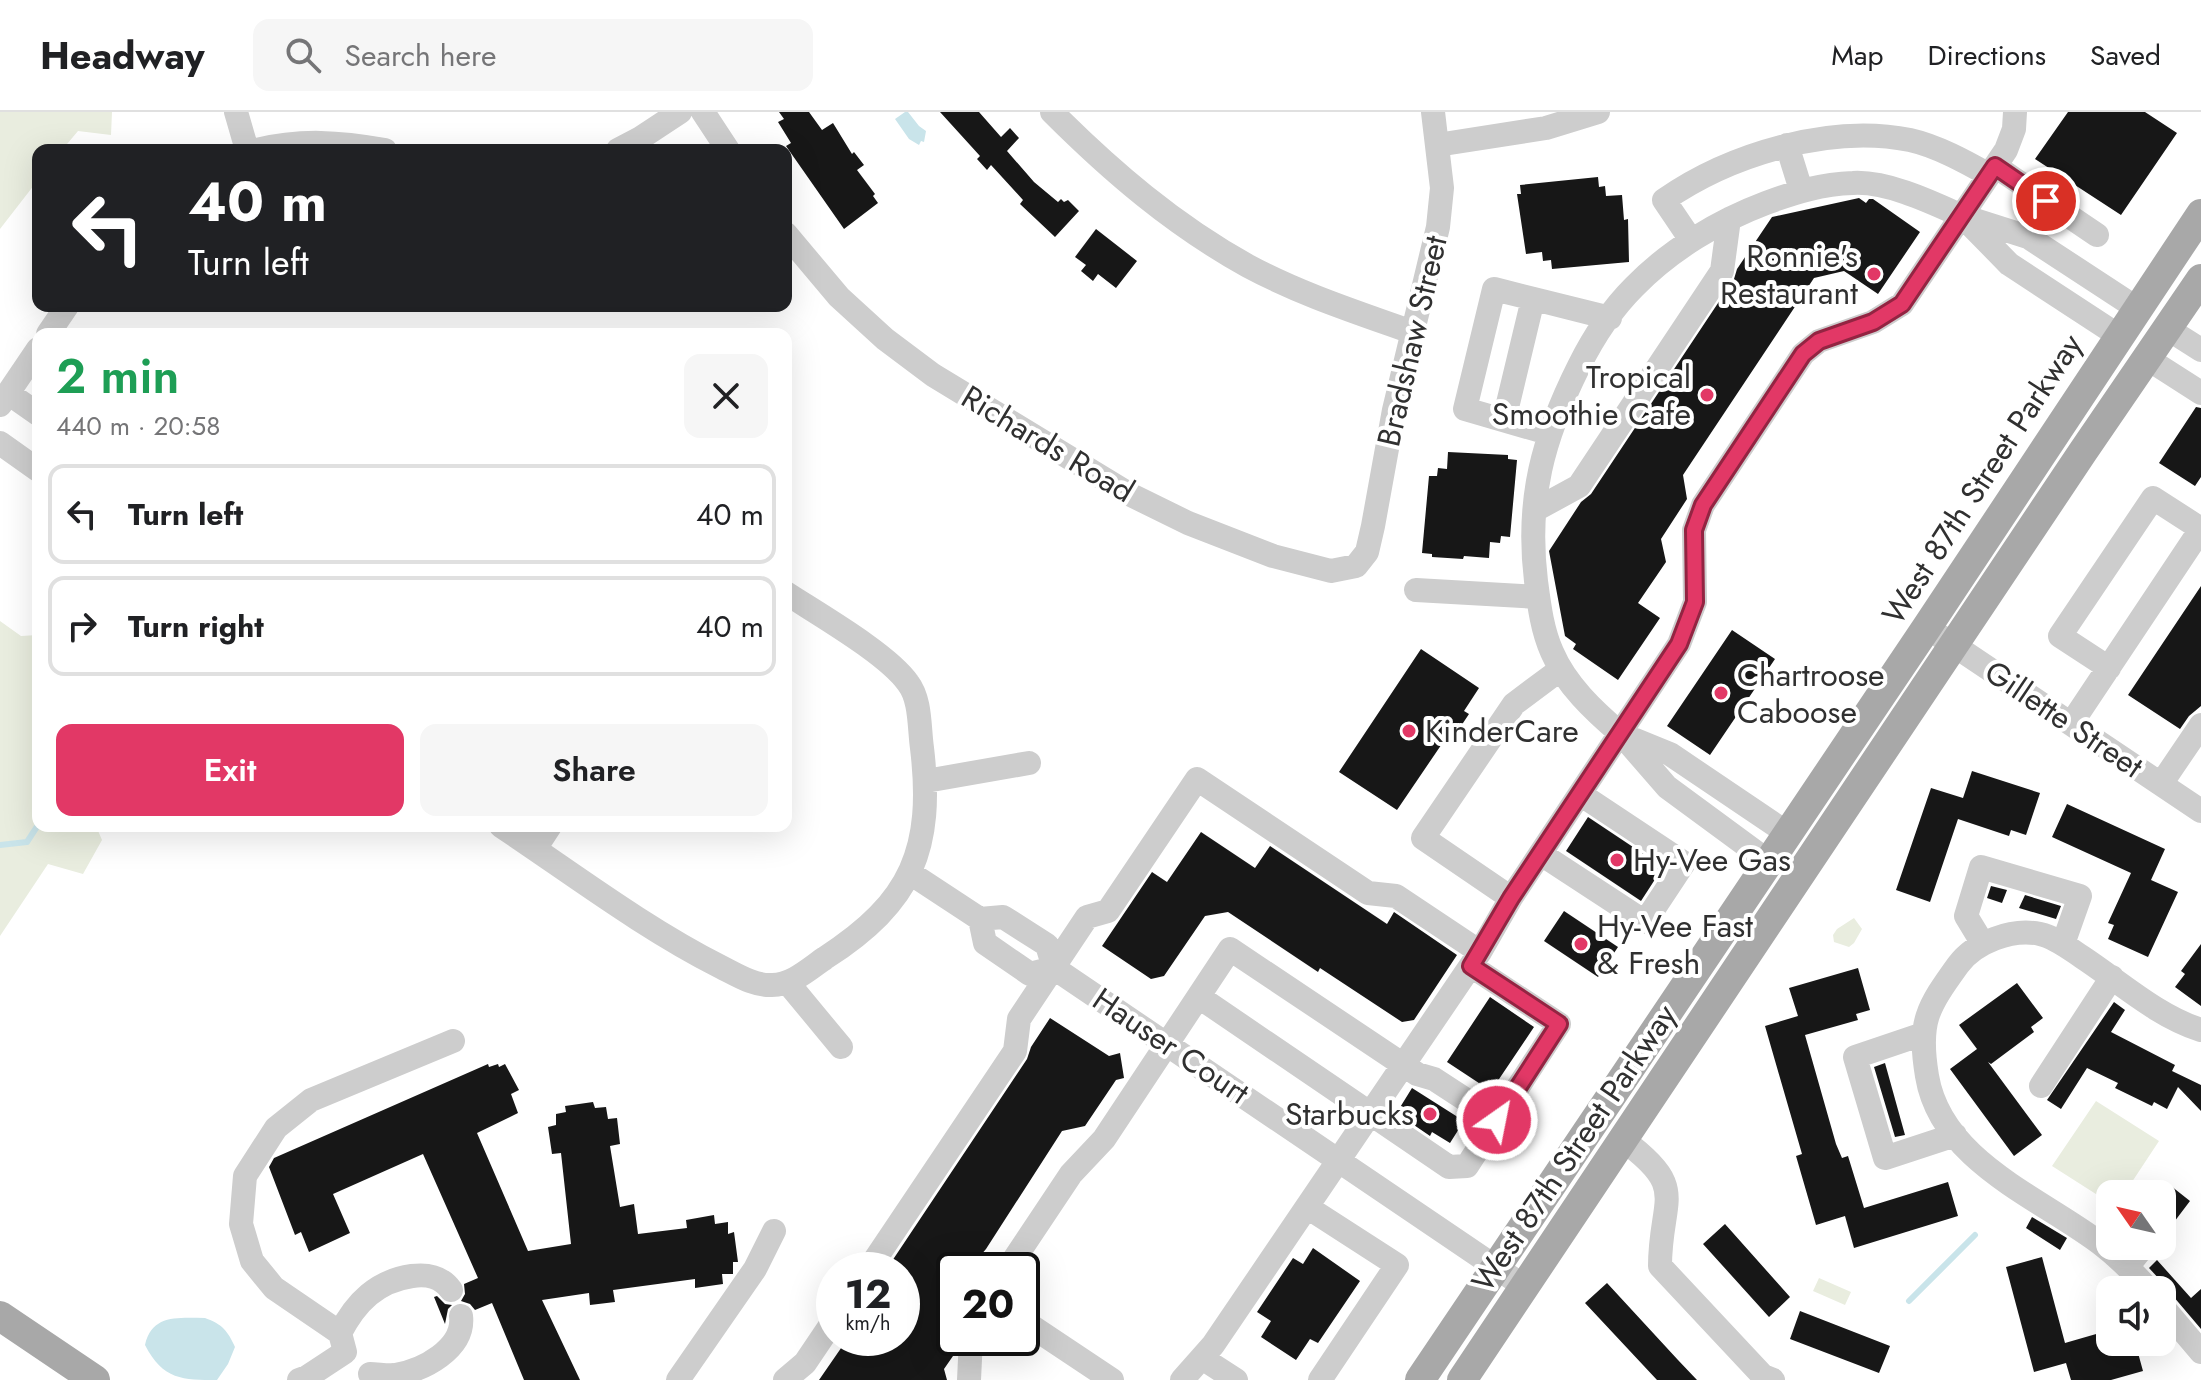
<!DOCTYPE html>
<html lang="en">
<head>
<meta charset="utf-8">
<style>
  :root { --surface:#fff; --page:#f6f6f6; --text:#202124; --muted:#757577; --line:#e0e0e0; --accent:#e23866 }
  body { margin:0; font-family:Jost,sans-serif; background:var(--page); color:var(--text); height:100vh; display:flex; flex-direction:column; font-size:30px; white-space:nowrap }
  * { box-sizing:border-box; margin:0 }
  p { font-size:26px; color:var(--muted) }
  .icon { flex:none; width:44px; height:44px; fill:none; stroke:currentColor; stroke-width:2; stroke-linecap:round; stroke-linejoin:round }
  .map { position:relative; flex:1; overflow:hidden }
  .sheet { position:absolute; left:32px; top:216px; width:760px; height:504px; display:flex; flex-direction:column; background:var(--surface); border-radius:16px; box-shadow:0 8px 32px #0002 }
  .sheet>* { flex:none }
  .hud { position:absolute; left:32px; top:32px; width:760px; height:168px; border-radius:16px; box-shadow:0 8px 32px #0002; background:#202124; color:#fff; overflow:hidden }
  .needle { width:52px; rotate:304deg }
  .controls { position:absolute; left:2096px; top:1068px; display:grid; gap:16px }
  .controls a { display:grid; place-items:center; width:80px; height:80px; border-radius:16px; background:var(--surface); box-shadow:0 8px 32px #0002; font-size:40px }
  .speed { position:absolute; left:816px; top:1140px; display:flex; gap:16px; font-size:40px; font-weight:700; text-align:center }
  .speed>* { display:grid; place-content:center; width:104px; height:104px; border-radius:50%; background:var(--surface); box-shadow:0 8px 32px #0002; line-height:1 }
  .speed small { font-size:20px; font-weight:400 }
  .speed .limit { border:4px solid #111; border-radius:12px; background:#fff; color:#111 }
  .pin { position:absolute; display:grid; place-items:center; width:68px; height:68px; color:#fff; margin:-34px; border:4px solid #fff; border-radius:50%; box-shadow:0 2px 8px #0007 }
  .me { position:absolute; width:88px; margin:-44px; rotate:33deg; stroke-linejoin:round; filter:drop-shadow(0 0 6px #0008) }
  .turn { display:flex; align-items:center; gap:28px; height:168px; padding:0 24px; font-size:36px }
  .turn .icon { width:104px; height:104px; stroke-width:2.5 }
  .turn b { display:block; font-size:56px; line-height:68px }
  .round { display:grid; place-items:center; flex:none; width:84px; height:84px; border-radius:16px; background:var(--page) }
  .head { display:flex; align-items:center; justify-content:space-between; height:136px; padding:0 24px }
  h1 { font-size:48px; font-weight:600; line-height:60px; color:#1e9e55 }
  .action { display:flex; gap:16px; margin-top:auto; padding:16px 24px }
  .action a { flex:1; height:92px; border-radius:16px; background:var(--accent); color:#fff; font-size:32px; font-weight:600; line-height:92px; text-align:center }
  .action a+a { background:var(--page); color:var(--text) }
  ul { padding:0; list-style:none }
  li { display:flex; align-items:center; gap:24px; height:100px; margin:0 16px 12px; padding:0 8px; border:4px solid var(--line); border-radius:16px }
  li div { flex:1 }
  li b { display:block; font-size:30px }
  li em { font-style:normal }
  header { display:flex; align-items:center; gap:48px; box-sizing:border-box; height:112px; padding:0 40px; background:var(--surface); border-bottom:2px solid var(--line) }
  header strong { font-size:38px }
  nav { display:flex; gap:44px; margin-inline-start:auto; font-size:28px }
  .search { width:560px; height:72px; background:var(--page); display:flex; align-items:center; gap:20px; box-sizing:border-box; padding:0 28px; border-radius:16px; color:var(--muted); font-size:30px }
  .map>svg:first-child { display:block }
  .green { fill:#e9eddf }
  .water { fill:#c9e4ea }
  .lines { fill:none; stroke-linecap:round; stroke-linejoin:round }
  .stream { stroke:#c9e4ea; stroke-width:6 }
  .building { fill:#171717 }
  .minor { stroke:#cdcdcd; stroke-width:24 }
  .major { stroke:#a8a8a8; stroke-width:30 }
  .route-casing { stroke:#932442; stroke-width:20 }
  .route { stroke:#e23866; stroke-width:14 }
  .poi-dot { fill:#e23866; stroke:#fff; stroke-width:3 }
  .labels { text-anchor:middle; stroke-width:8; stroke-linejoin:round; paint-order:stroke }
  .poi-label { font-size:32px; fill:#303030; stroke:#fff; text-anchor:start }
  .street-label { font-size:32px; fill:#303030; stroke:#fff }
</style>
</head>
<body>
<header>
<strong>Headway</strong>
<div class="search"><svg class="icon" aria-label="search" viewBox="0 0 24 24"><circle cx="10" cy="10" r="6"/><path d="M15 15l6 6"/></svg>Search here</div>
<nav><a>Map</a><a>Directions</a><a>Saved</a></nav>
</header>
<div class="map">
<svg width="2201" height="1268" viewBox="0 0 2201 1268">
  <rect width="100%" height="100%" fill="#fff"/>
  <path class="green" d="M0 0H112L111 23 78 19 62 38H38V68L0 117Z
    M0 509 21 524 38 523V714H96L102 728 83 762 48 752 0 824Z
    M1854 806 1862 817 1854 831 1849 835 1834 830 1833 823 1837 817Z
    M2096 989 2159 1029 2124 1082H2110V1091L2052 1054Z
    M1819 1166 1851 1180 1845 1193 1813 1179Z"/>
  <path class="water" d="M905 0H908L919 14 926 19 924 30 921 29 919 33 909 27 895 7Z
    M205 1206C222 1212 228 1219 235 1235L228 1252 217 1268C183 1268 163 1268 145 1233 152 1202 178 1206 205 1206Z"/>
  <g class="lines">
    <path class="stream" d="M0 733 27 730 38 713
      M1909 1189 1975 1123"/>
  </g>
  <path class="building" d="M779 0H809L822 18 833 11 852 42 854 40 864 53 857 58 875 82 873 84 878 91 844 117 786 34 791 31 778 10 784 7Z
    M940 0H979L1001 25 1010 16 1019 26 1007 39 1034 70 1058 90 1061 87 1064 90 1068 88 1079 99 1055 125 1020 92 1023 88 991 53 987 58 977 47 980 44Z
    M2068 0H2145L2177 21 2121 103 2035 47Z
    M1598 65 1599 75 1605 74 1606 84 1622 83 1624 108 1628 107 1629 150 1552 157 1551 148 1543 149 1542 140 1526 142 1517 82H1521L1520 73Z
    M1859 86 1866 91 1869 87H1873L1920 120 1878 182 1844 159 1814 166 1683 363 1687 387 1661 427 1666 450 1638 491 1660 506 1618 568 1573 537 1576 532 1565 524 1549 439 1581 390 1591 382 1734 167 1737 157 1772 105Z
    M1096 117 1137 149 1116 176 1098 162 1093 169 1081 159 1086 153 1075 145Z
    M2196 295 2201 296V365L2195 374 2159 351Z
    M1448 340 1508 343V347L1517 348 1510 425 1501 424 1500 431 1490 430 1489 446 1464 444 1463 447 1432 445V442L1422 441 1429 364H1437L1438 356 1447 357Z
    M2201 474V594L2189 604 2180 617 2128 583Z
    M1732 518 1775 547 1710 643 1667 614Z
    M1421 537 1479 576 1464 599 1469 602 1457 620 1452 617 1397 698 1339 660Z
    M1972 659 2040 681 2026 723 2011 718 2009 724 1958 707 1930 790 1896 778 1931 676 1963 686Z
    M2067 692 2165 737 2151 768 2178 780 2148 845 2108 827 2114 813 2108 811 2131 761 2052 725Z
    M1588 705 1663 755 1641 789 1566 739Z
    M1201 720 1255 756 1270 734 1387 812 1394 800 1457 843 1414 908 1402 910 1320 856 1318 860 1228 800 1205 804 1164 864 1151 867 1102 834 1152 760 1167 770Z
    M1991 774 2007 778 2002 791 1987 786Z
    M2025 783 2061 794 2056 807 2019 796Z
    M1564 799 1618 835 1598 865 1544 829Z
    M2201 832V894L2175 875 2185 862 2181 859Z
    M1858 856 1870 898 1856 902 1858 908 1805 923 1836 1032 1842 1046 1848 1044 1864 1096 1948 1070 1958 1104 1854 1136 1845 1104 1816 1113 1796 1044 1802 1042 1765 914 1798 904 1789 876Z
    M2017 871 2043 906 2031 915 2034 920 1991 952 1988 950 2042 1023 2014 1044 1950 957 1977 937 1959 913Z
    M1490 885 1534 915 1491 979 1447 950Z
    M2114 890 2125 898 2111 920 2175 953 2172 959 2201 973V999L2178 975 2167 997 2154 990 2152 994 2115 976 2118 971 2087 956 2061 997 2047 988Z
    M1050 906 1109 944 1120 941 1124 966 1116 968 1085 1014 1062 1019 986 1137 968 1158H954V1179L942 1196 953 1244 944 1257 947 1268H819L848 1226H902V1158H886L1027 947 1031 935Z
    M1885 951 1905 1023 1895 1025 1874 955Z
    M488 952 489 955 498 952 499 955 505 952 519 978 511 982 518 1001 477 1021 528 1139 571 1132 561 1041 552 1042 548 1015 556 1013V1002L566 1000 565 994 593 990 595 996 606 995 608 1007 617 1006 620 1032 610 1034 620 1095 634 1092 638 1122 687 1116 686 1108 714 1103 715 1112 728 1110V1122L734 1120 738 1150H733V1162H722L723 1172 695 1176V1167L613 1178 615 1190 590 1193 589 1181 542 1188 580 1268H524L492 1191 475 1198 470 1192 461 1189 465 1182 464 1172 478 1166 423 1042 333 1082 350 1121 309 1140 301 1120 295 1123 269 1055 274 1046Z
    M1412 976 1464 1009 1450 1031 1432 1020 1430 1024 1411 1011 1414 1007 1399 997Z
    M2171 1074 2190 1089 2162 1126V1085Z
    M2032 1105 2067 1126 2060 1138 2026 1116Z
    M1725 1112 1790 1185 1769 1205 1703 1132Z
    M1313 1136 1360 1169 1318 1231 1310 1227 1296 1248 1261 1225 1271 1209 1257 1200 1293 1146 1303 1152Z
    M2042 1145 2065 1231 2110 1218V1230H2135L2143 1259 2111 1268H2071L2066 1251 2034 1260 2006 1155Z
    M2157 1148 2191 1186 2201 1177V1217L2173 1184 2164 1179 2161 1169 2149 1156Z
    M1607 1171 1678 1248 1697 1268H1657L1585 1191Z
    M437 1184 445 1192 452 1193 448 1197 445 1212 434 1185Z
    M1800 1199 1890 1234 1879 1261 1790 1227Z"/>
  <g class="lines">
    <path class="minor" d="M236 0 247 38
      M703 0 728 38
      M1052 0C1112 60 1174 113 1248 154 1300 182 1356 200 1412 220
      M1437 33 1546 16 1598 0
      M1787 33 1801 78
      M257 38C301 27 340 30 385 38
      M618 38 639 27 680 0
      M1995 54 2097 123
      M786 122 839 185 885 227 933 263 1129 382 1188 411 1273 444 1331 459 1356 454 1367 440 1373 414 1394 298 1438 115 1442 76 1433 0
      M1691 128 1664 88C1730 42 1830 12 1910 28 1937 34 1966 50 1989 63
      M2168 217 2201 238
      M48 222 67 194
      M2119 224 2009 152 1962 104 2028 125 2138 197
      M2148 247 2201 281
      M8 281 38 302
      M0 293 38 237
      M1504 308 1533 187
      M1548 321 1465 297 1494 177 1610 206
      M0 331 38 358
      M1535 398 1579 374 1722 159 1729 107
      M1416 478 1538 485
      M1940 524 2201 699
      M2109 556 2060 524 2153 386 2201 417
      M2071 612 2201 417
      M1621 622C1594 599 1566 573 1552 540 1542 518 1539 492 1536 469 1526 387 1543 326 1579 254 1593 226 1612 197 1634 175 1670 138 1718 109 1766 91 1795 80 1822 72 1853 71 1887 69 1931 90 1962 104
      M926 669 1029 651
      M2161 672 2201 613
      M501 714C573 762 644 816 721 855 737 863 754 874 772 873 792 873 809 857 825 846 912 790 934 737 922 636 919 615 921 588 908 571 888 542 818 502 786 481
      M535 737 550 714
      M1541 742 1645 810 1684 751 1580 682
      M1769 750 1667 675 1621 622 1670 642 1787 721
      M910 761 980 807 1003 805 1047 833 1054 856 1525 1175
      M1511 786 1423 726 1514 592 1561 557
      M980 807 985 831 1030 862 1054 856
      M1983 832 1966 804 1981 755 2080 784 2063 832
      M788 871 841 935
      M1199 885 1449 1055 1467 1054 1559 912 1471 854
      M1923 922 1855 945 1885 1046 1955 1023
      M2041 974 2112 865
      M1623 1028C1690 1077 1660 1086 1660 1154L1763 1264 1773 1268
      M1307 1095 1397 1153 1320 1268
      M2127 1155 2144 1134
      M868 1158 1015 939 1019 907 1087 805 1108 799 1197 667 1368 781 1396 784 1480 840
      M1007 1158 1071 1062 1104 1027 1230 837 1417 962 1434 967 1497 1008
      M2149 1178C2134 1161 2118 1145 2101 1132 2039 1085 1941 1049 1927 964 1918 910 1927 896 1958 853 1975 830 2012 816 2040 822 2055 825 2070 837 2082 845 2120 870 2157 904 2201 918
      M2162 1194 2201 1240
      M1022 1208 1112 1268
      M340 1221C356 1190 377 1169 412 1164 427 1162 441 1164 451 1178
      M1202 1246 1236 1268
      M370 1262C378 1262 387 1264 395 1263 422 1259 465 1237 461 1204
      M299 1268 307 1265 345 1240 340 1221 274 1176 252 1149 241 1112 245 1064 276 1016 311 988 453 929
      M678 1268 755 1157 774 1119
      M785 1268 805 1251 834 1208
      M969 1268 971 1226
      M1182 1268 1213 1233 1480 840 1511 786 1679 532 1695 490 1694 418 1703 393 1803 242 1819 229 1873 210 1902 192 2006 38 2014 17 2015 0"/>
    <path class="major" d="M0 1204 95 1268
      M1420 1268 1927 515 2201 102
      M1462 1268 2082 341 2201 167"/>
  </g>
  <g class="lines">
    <g class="route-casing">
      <path id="route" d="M1497 1008 1559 912 1471 854 1511 786 1679 532 1695 490 1694 418 1703 393 1803 242 1819 229 1873 210 1902 192 1995 54 2046 89"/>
    </g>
    <use href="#route" class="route"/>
  </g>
  <g class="poi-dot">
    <circle cx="1874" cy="162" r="8"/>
    <circle cx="1707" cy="283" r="8"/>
    <circle cx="1721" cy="581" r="8"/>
    <circle cx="1409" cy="619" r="8"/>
    <circle cx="1617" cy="748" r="8"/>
    <circle cx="1581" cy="832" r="8"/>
    <circle cx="1430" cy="1002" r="8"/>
  </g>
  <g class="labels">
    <g class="poi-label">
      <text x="1858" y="155" text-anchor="end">Ronnie's<tspan x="1858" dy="37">Restaurant</tspan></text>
      <text x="1691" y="276" text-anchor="end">Tropical<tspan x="1691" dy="37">Smoothie Cafe</tspan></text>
      <text x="1737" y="574">Chartroose<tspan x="1737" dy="37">Caboose</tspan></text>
      <text x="1425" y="630">KinderCare</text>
      <text x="1633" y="759">Hy-Vee Gas</text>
      <text x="1597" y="825">Hy-Vee Fast<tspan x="1597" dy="37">&amp; Fresh</tspan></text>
      <text x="1414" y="1013" text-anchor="end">Starbucks</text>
    </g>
    <g class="street-label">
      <text transform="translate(1412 229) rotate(-77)" y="11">Bradshaw Street</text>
      <text transform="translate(1048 332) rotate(31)" y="11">Richards Road</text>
      <text transform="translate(1982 367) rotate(-57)" y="11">West 87th Street Parkway</text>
      <text transform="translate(2064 607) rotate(34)" y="11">Gillette Street</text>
      <text transform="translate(1171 934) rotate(34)" y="11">Hauser Court</text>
      <text transform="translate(1574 1036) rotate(-56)" y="11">West 87th Street Parkway</text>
    </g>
  </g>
</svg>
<div class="controls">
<a><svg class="needle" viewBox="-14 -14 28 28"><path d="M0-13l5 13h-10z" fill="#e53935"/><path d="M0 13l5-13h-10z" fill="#757577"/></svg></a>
<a><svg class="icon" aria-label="sound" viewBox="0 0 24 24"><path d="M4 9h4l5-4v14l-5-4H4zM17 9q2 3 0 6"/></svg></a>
</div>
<div class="speed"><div>12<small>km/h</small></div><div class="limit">20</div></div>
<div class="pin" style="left:2046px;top:89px;background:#d93025"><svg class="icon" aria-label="arrive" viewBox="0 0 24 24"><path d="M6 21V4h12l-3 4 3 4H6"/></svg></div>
<svg class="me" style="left:1497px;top:1008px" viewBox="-20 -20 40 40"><circle r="17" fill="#e23866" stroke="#fff" stroke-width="3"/><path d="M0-11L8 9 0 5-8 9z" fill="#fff"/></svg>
<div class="hud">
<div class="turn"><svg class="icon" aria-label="left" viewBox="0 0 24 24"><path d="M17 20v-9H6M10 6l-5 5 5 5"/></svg><div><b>40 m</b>Turn left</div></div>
</div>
<section class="sheet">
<div class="head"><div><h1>2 min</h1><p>440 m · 20:58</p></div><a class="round"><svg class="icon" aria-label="close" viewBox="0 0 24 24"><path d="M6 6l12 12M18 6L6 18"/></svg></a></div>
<ul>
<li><svg class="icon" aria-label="left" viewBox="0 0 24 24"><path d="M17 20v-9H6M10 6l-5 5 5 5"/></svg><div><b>Turn left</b></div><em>40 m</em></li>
<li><svg class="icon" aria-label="right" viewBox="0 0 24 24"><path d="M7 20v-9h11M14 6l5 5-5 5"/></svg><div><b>Turn right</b></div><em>40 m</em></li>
</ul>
<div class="action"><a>Exit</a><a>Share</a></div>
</section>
</div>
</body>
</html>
